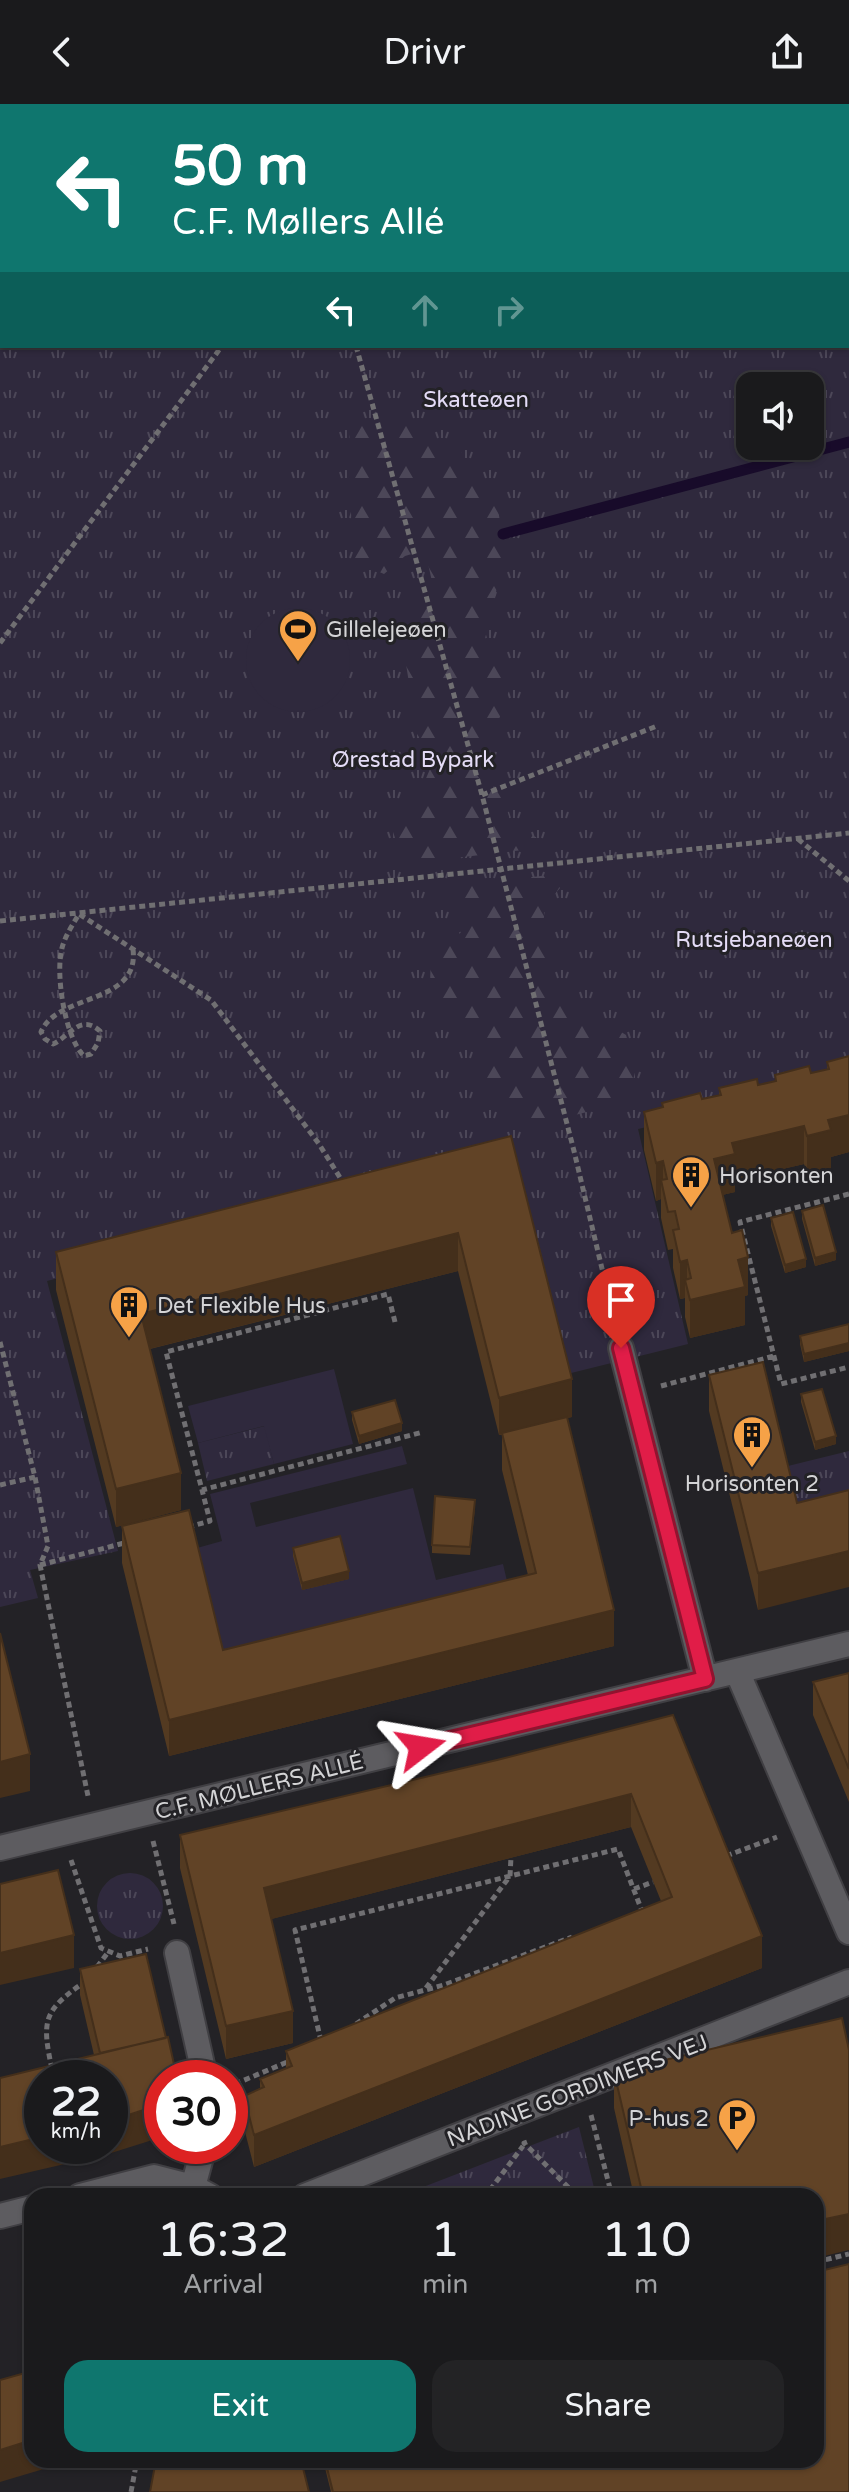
<!DOCTYPE html>
<html lang="en">
<head>
<meta charset="utf-8">
<style>
  :root { --surface:#1a1a1c; --page:#232325; --text:#f1f3f6; --muted:#9fa1a3; --line:#38383b; --accent:#0f766e }
  body { margin:0; font-family:"Varela Round",sans-serif; background:var(--page); color:var(--text); height:100vh; display:flex; flex-direction:column; font-size:30px; white-space:nowrap }
  * { box-sizing:border-box; margin:0 }
  p { font-size:26px; color:var(--muted) }
  .icon { flex:none; width:44px; height:44px; fill:none; stroke:currentColor; stroke-width:2; stroke-linecap:round; stroke-linejoin:round }
  .map { position:relative; flex:1; overflow:hidden }
  .sheet { position:absolute; left:24px; top:2084px; width:800px; height:280px; display:flex; flex-direction:column; background:var(--surface); border-radius:24px; box-shadow:0 2px 6px #0004,0 0 0 2px var(--line) }
  .sheet>* { flex:none }
  .hud { position:absolute; left:0px; top:0px; width:850px; height:244px; box-shadow:0 2px 6px #0004,0 0 0 2px var(--line); background:#0f766e; color:#fff; overflow:hidden }
  .controls { position:absolute; left:736px; top:268px; display:grid; gap:16px }
  .controls a { display:grid; place-items:center; width:88px; height:88px; border-radius:16px; background:var(--surface); box-shadow:0 2px 6px #0004,0 0 0 2px var(--line); font-size:40px }
  .speed { position:absolute; left:24px; top:1956px; display:flex; gap:16px; font-size:40px; font-weight:700; text-align:center }
  .speed>* { display:grid; place-content:center; width:104px; height:104px; border-radius:50%; background:var(--surface); box-shadow:0 2px 6px #0004,0 0 0 2px var(--line); line-height:1 }
  .speed small { font-size:20px; font-weight:400 }
  .speed .limit { border:12px solid #d22; background:#fff; color:#111 }
  .pin { position:absolute; display:grid; place-items:center; width:68px; height:68px; color:#fff; margin:-82px -34px; border-radius:50% 50% 50% 0; rotate:-45deg; box-shadow:0 0 8px #0007 }
  .pin .icon { rotate:45deg }
  .me { position:absolute; width:88px; margin:-44px; rotate:76deg; stroke-linejoin:round; filter:drop-shadow(0 0 6px #0008) }
  .turn { display:flex; align-items:center; gap:28px; height:168px; padding:0 40px; font-size:36px }
  .turn .icon { width:104px; height:104px; stroke-width:2.5 }
  .turn b { display:block; font-size:56px; line-height:68px }
  .lanes { display:flex; align-items:center; height:76px; padding:0 40px; background:#0003; justify-content:center; gap:40px; direction:ltr }
  .lanes .off { opacity:.35 }
  .eta { display:flex; justify-content:space-evenly; align-items:center; height:136px; text-align:center }
  .eta b { font-size:48px; font-weight:600; line-height:56px }
  .action { display:flex; gap:16px; margin-top:auto; padding:16px 40px }
  .action a { flex:1; height:92px; border-radius:24px; background:var(--accent); color:#fff; font-size:32px; font-weight:600; line-height:92px; text-align:center }
  .action a+a { background:var(--page); color:var(--text) }
  header { display:flex; justify-content:space-between; align-items:center; height:104px; padding:0 40px; background:var(--surface); font-size:36px; font-weight:600 }
  .map>svg:first-child { display:block }
  .grass { fill:url(#grass-tufts); fill-rule:evenodd }
  .forest { fill:url(#forest-firs) }
  .garden { fill:#2f293d }
  .lines { fill:none; stroke-linecap:round; stroke-linejoin:round }
  .stream { stroke:#180b2a; stroke-width:11 }
  .minor-casing { stroke:#403f43; stroke-width:28 }
  .path { stroke:#706f72; stroke-width:5; stroke-dasharray:6 4; stroke-linecap:butt }
  .minor { stroke:#5d5c60; stroke-width:24 }
  .wall { fill:#533a21 }
  .shaded-wall { fill:#442f1b }
  .building { fill:#614326; stroke:#442f1b; stroke-width:2 }
  .route-casing { stroke:#92132f; stroke-width:20 }
  .route { stroke:#e11d48; stroke-width:14 }
  .labels { text-anchor:middle; stroke-width:6; stroke-linejoin:round; paint-order:stroke }
  .park-label { font-size:22px; fill:#e4dcf6; stroke:#232226 }
  .poi-label { font-size:22px; fill:#d4d4d6; stroke:#232226; text-anchor:start }
  .street-label { font-size:22px; fill:#d4d4d6; stroke:#232226 }
</style>
</head>
<body>
<header><svg class="icon" aria-label="back" viewBox="0 0 24 24"><path d="M15 5l-7 7 7 7"/></svg>Drivr<svg class="icon" aria-label="share" viewBox="0 0 24 24"><path d="M12 15V3M7 8l5-5 5 5M5 13v7h14v-7"/></svg></header>
<div class="map">
<svg width="849" height="2388" viewBox="0 0 849 2388">
  <defs>
    <pattern id="grass-tufts" width="24" height="20" patternUnits="userSpaceOnUse" patternTransform="scale(2)"><rect width="24" height="20" fill="#2f293d"/><path d="M3 7l-1-3M5 7V3M7 7l1-3M15 17l-1-3M17 17v-4M19 17l1-3" fill="none" stroke="#4c4758"/></pattern>
    <pattern id="forest-firs" width="22" height="20" patternUnits="userSpaceOnUse" patternTransform="scale(2)"><rect width="22" height="20" fill="#2f293d"/><path d="M5 1l3.5 6h-7zM16 11l3.5 6h-7z" fill="#4c4758"/></pattern>
  </defs>
  <rect width="100%" height="100%" fill="#232226"/>
  <path class="grass" d="M0 0H59L2 2 0 69Z
    M219 0H359L360 2H219Z
    M716 0H849V975L638 1025 688 1240 567 1270 513 1057 47 1177 118 1447 30 1466 38 1494 0 1503V189H2V242H848V2H708ZM750 282H810V342H750Z
    M265 1322 274 1360 207 1377 198 1339Z
    M849 1347V1412L803 1424 788 1362Z
    M97 1802a33 33 0 1 1 66 0a33 33 0 1 1-66 0Z
    M579 2023 596 2092H400Z"/>
  <path class="forest" d="M359 318 419 319 437 336 460 346 498 405 505 450 484 539 496 563 512 578 490 641 492 654 510 716 525 730 536 733 540 744 404 760 392 725 417 695 434 656 417 630 398 509 437 500 425 446 405 452 384 470 354 457 348 361 350 325Z
    M550 771 560 784 545 802 543 822 549 840 546 868 561 896 575 913 602 916 626 931 636 965 627 998 527 1023C512 1013 496 1001 487 984 481 974 483 959 477 948 468 929 448 918 437 900 426 881 429 852 442 835L456 834C470 819 470 809 454 796L452 782Z"/>
  <path class="garden" d="M246 556a52 52 0 1 1 104 0a52 52 0 1 1-104 0Z
    M334 1265 353 1340 274 1360 264 1322 198 1339 188 1302Z
    M402 1342 407 1360 250 1399 256 1423 413 1384 436 1476 503 1460 511 1494 226 1564 197 1444 222 1437 210 1390Z"/>
  <g class="lines">
    <path class="stream" d="M503 430 849 338"/>
    <g class="minor-casing">
      <path id="minor" d="M621 1244 705 1575
        M737 1567 849 1828
        M0 1744 849 1540
        M177 1849 205 1974
        M204 2042 193 2083 210 2092
        M80 2092 154 2073 193 2083
        M305 2092 849 1878
        M0 2112 32 2104"/>
    </g>
    <path class="path" d="M291 0 292 2
      M0 196H2
      M356 242 482 691 574 1047 614 1215
      M0 539 222 242
      M482 691 657 622
      M798 735 849 777
      M0 817 849 729
      M133 845C140 901 57 889 41 928L45 935 53 940C69 933 80 909 100 927L98 939 91 950 84 952C65 934 55 870 62 844 65 832 73 820 79 810L211 896 319 1040 344 1080
      M849 1090 740 1118 781 1280 849 1263
      M395 1218 388 1190 166 1248 202 1386 423 1328
      M0 1238 35 1373 48 1442 40 1461 88 1692
      M661 1282 774 1252
      M0 1381 35 1373
      M188 1423 210 1417 202 1386
      M40 1461 128 1438
      M153 1737 174 1820
      M726 1752 777 1733
      M71 1756 101 1844 120 1852 148 1845
      M634 1785 653 1778
      M97 1863 109 1847
      M426 1884 510 1772 511 1753
      M356 1920 395 1894 444 1881 572 1833
      M321 1937 295 1826 618 1745 642 1807 637 1809
      M52 1965C41 1915 44 1906 86 1877
      M235 1980 292 1956
      M591 2011 612 2092
      M527 2038 524 2039 577 2092
      M490 2086 523 2042
      M416 2092 422 2085 490 2086
      M816 2158 849 2150
      M131 2388 137 2356"/>
    <use href="#minor" class="minor"/>
  </g>
  <path class="wall" d="M849 952V1048L831 1053V1064L807 1070 804 1060 735 1076V1088L722 1091 748 1191 745 1192V1221L690 1234 685 1213V1194L680 1195 673 1164V1145L668 1146 661 1114V1095L656 1097 644 1046V1008L662 1003V999L702 995 719 992V984L758 981 775 978V971L811 969 827 965V958Z
    M511 1032 572 1313 567 1314 614 1542 169 1652 122 1459V1422L223 1546 528 1471 502 1366V1331H499L458 1167 150 1245 181 1406 116 1423 56 1186V1148Z
    M802 1107 836 1156 815 1162 802 1115Z
    M771 1114 806 1163 785 1169 771 1122Z
    M849 1220V1247L804 1258 800 1240V1232Z
    M709 1271 797 1399 758 1506 709 1307Z
    M801 1290 836 1340 815 1346 801 1298Z
    M352 1308 402 1327 359 1340 352 1316Z
    M475 1404 470 1451 432 1449V1441Z
    M293 1444 349 1475 302 1486 293 1452Z
    M849 1569V1698L813 1611V1578Z
    M673 1611 762 1864 254 2063 244 2024V1992L260 1985V1975L286 1964V1947L661 1797 631 1723 271 1815 293 1939 226 1955 180 1764V1731L497 1656Z
    M146 1850 108 2050 94 1951 80 1891V1865Z
    M614 1968 816 2092H634L614 2004Z
    M323 2356H816L849 2388H331Z"/>
  <path class="shaded-wall" d="M573 0H716L708 2H566Z
    M0 153H2V190L0 191Z
    M849 1011V1048L831 1053V1064L807 1070V1032L828 1016Z
    M804 1022V1060L735 1076V1088L714 1093V1055L732 1039Z
    M663 1057V1084L661 1076V1095L656 1097V1059Z
    M458 1129V1167L141 1247V1210Z
    M836 1148V1156L815 1162V1154Z
    M748 1153V1191L745 1192V1221L690 1234V1196L738 1156Z
    M806 1155V1163L785 1169V1161Z
    M687 1156V1183L685 1176V1194L680 1195V1158Z
    M849 1239V1247L804 1258V1250Z
    M572 1275V1313L499 1331V1294Z
    M402 1319V1327L359 1340V1332Z
    M836 1332V1340L815 1346V1338Z
    M181 1369V1406L116 1423V1385Z
    M849 1447V1483L758 1506V1469Z
    M349 1467V1475L302 1486V1479Z
    M614 1506V1542L169 1652V1616Z
    M30 1650V1687L0 1694V1658Z
    M631 1690V1723L264 1817V1784Z
    M74 1831V1864L0 1881V1849Z
    M762 1832V1864L254 2063V2031Z
    M293 1907V1939L226 1955V1922Z
    M162 2000V2033L108 2050 0 2075V2043L42 2033V2042H110V2017Z
    M849 2110V2146L816 2154V2117Z
    M32 2336V2356H74L0 2378V2346Z"/>
  <path class="building" d="M115 0H141V2H115Z
    M151 0H217L213 1V2H152Z
    M379 0H573L566 2H380Z
    M2 81V153H0V82Z
    M849 952V1011L828 1016 831 1026 807 1032 804 1022 732 1039 735 1050 714 1055 732 1129 742 1126 748 1153 738 1156 745 1183 690 1196 685 1176 691 1174 687 1156 680 1158 673 1126 679 1125 675 1107 668 1108 661 1076 667 1075 663 1057 656 1059 644 1008 663 1003 662 999 700 989 702 995 721 991 719 984 757 975 758 981 776 977 775 971 809 962 811 969 829 965 827 958Z
    M511 1032 572 1275 499 1294 458 1129 141 1210 181 1369 116 1385 56 1148Z
    M823 1101 836 1148 815 1154 802 1107Z
    M793 1108 806 1155 785 1161 771 1114Z
    M849 1220V1239L804 1250 800 1232Z
    M763 1258 797 1399 849 1386V1447L758 1469 709 1271Z
    M822 1285 836 1332 815 1338 801 1290Z
    M395 1296 402 1319 359 1332 352 1308Z
    M567 1313 614 1506 169 1616 122 1422 189 1406 223 1546 536 1469 502 1329Z
    M435 1392 475 1396 470 1443 432 1441Z
    M340 1432 349 1467 302 1479 293 1444Z
    M0 1529 30 1650 0 1658Z
    M849 1569V1665L813 1578Z
    M673 1611 762 1832 254 2031 244 1992 264 1983 260 1975 292 1962 286 1947 672 1793 631 1690 264 1784 293 1907 226 1922 180 1731 497 1656Z
    M58 1766 74 1831 0 1849V1780Z
    M146 1850 166 1934 100 1949 80 1865Z
    M842 1914 849 1946V2110L816 2117V2092H643L614 1968Z
    M168 1933 177 1974H162V2000L110 2017V1974H42V2033L0 2043V1974Z
    M849 2160V2388H333L325 2356H816V2168Z
    M32 2267V2336L0 2346V2276Z
    M156 2356H301L309 2388H150Z"/>
  <g class="lines">
    <g class="route-casing">
      <path id="route" d="M421 1643 705 1575 621 1244"/>
    </g>
    <use href="#route" class="route"/>
  </g>
  <defs>
    <g id="stadium-pin" transform="scale(2)"><path d="M0 17L-7.5 6A9.5 9.5 0 1 1 7.5 6Z" fill="#f6a247" stroke="#232226"/><path d="M0-5a6.5 5 0 1 0 0 10a6.5 5 0 1 0 0-10ZM-3.5-1.8h7v3.6h-7Z" fill="#111"/></g>
    <g id="building-pin" transform="scale(2)"><path d="M0 17L-7.5 6A9.5 9.5 0 1 1 7.5 6Z" fill="#f6a247" stroke="#232226"/><path d="M-4-6H4V6H1V3H-1V6H-4ZM-2.5-4.3h1.7v1.8h-1.7ZM.8-4.3h1.7v1.8H.8ZM-2.5-1h1.7V.8h-1.7ZM.8-1h1.7V.8H.8Z" fill="#111"/></g>
    <g id="parking-pin" transform="scale(2)"><path d="M0 17L-7.5 6A9.5 9.5 0 1 1 7.5 6Z" fill="#f6a247" stroke="#232226"/><path d="M-3.5-5.5H1a3.5 3.5 0 0 1 0 7H-1V5.5H-3.5ZM-1-3.4V-.6H.8a1.4 1.4 0 0 0 0-2.8Z" fill="#111"/></g>
  </defs>
  <g fill-rule="evenodd">
    <use href="#stadium-pin" x="298" y="525"/>
    <use href="#building-pin" x="691" y="1071"/>
    <use href="#building-pin" x="129" y="1201"/>
    <use href="#building-pin" x="752" y="1331"/>
    <use href="#parking-pin" x="737" y="2014"/>
  </g>
  <g class="labels">
    <g class="park-label">
      <text x="476" y="303">Skatteøen</text>
      <text x="413" y="663">Ørestad Bypark</text>
      <text x="754" y="843">Rutsjebaneøen</text>
    </g>
    <g class="poi-label">
      <text x="326" y="533">Gillelejeøen</text>
      <text x="719" y="1079">Horisonten</text>
      <text x="157" y="1209">Det Flexible Hus</text>
      <text x="752" y="1387" text-anchor="middle">Horisonten 2</text>
      <text x="709" y="2022" text-anchor="end">P-hus 2</text>
    </g>
    <g class="street-label">
      <text transform="translate(259 1682) rotate(-14)" y="8">C.F. MØLLERS ALLÉ</text>
      <text transform="translate(577 1986) rotate(-21)" y="8">NADINE GORDIMERS VEJ</text>
    </g>
  </g>
</svg>
<div class="controls">
<a><svg class="icon" aria-label="sound" viewBox="0 0 24 24"><path d="M4 9h4l5-4v14l-5-4H4zM17 9q2 3 0 6"/></svg></a>
</div>
<div class="speed"><div>22<small>km/h</small></div><div class="limit">30</div></div>
<div class="pin" style="left:621px;top:1244px;background:#d93025"><svg class="icon" aria-label="arrive" viewBox="0 0 24 24"><path d="M6 21V4h12l-3 4 3 4H6"/></svg></div>
<svg class="me" style="left:421px;top:1643px" viewBox="-20 -20 40 40"><path d="M0-17L14 15 0 8-14 15z" fill="#e11d48" stroke="#fff" stroke-width="4"/></svg>
<div class="hud">
<div class="turn"><svg class="icon" aria-label="left" viewBox="0 0 24 24"><path d="M17 20v-9H6M10 6l-5 5 5 5"/></svg><div><b>50 m</b>C.F. Møllers Allé</div></div>
<div class="lanes"><svg class="icon" aria-label="left" viewBox="0 0 24 24"><path d="M17 20v-9H6M10 6l-5 5 5 5"/></svg><svg class="icon off" aria-label="ahead" viewBox="0 0 24 24"><path d="M12 20V5M6 11l6-6 6 6"/></svg><svg class="icon off" aria-label="right" viewBox="0 0 24 24"><path d="M7 20v-9h11M14 6l5 5-5 5"/></svg></div>
</div>
<section class="sheet">
<div class="eta">
<div><b>16:32</b><p>Arrival</p></div>
<div><b>1</b><p>min</p></div>
<div><b>110</b><p>m</p></div>
</div>
<div class="action"><a>Exit</a><a>Share</a></div>
</section>
</div>
</body>
</html>
